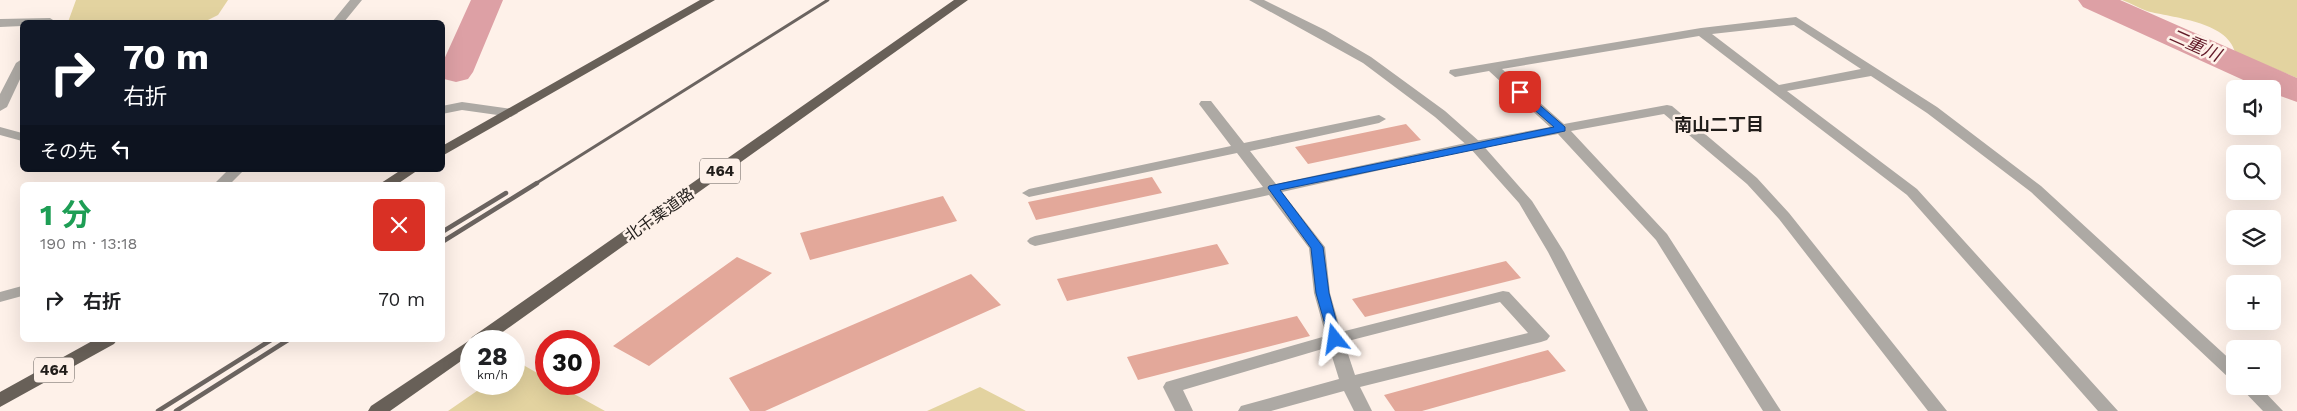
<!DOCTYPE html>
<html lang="ja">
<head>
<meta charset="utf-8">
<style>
  :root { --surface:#fff; --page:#f2f2f2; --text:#202124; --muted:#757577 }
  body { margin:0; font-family:"Work Sans","Noto Sans JP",sans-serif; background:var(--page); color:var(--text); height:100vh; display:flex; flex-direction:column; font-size:19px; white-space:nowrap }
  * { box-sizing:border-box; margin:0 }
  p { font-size:16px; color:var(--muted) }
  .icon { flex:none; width:28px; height:28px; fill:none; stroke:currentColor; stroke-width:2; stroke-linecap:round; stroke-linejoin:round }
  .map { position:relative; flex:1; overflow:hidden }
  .details { position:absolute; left:20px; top:182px; width:425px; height:160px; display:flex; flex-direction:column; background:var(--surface); border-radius:8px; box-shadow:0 5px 20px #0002 }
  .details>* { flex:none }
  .hud { position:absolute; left:20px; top:20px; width:425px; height:152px; border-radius:8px; box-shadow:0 5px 20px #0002; background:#111827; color:#fff; overflow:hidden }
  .controls { position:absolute; left:2226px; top:80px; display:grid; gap:10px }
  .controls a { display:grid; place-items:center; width:55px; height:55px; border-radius:8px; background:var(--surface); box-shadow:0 5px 20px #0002; font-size:25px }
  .speed { position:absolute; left:460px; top:330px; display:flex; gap:10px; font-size:25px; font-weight:700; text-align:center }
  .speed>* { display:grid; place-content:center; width:65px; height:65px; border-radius:50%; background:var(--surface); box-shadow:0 5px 20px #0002; line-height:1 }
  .speed small { font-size:12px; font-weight:400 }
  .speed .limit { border:8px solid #d22; background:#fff; color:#111 }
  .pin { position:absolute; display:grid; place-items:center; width:42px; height:42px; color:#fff; margin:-21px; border-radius:10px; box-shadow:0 2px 8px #0006 }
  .me { position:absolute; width:55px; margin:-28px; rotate:345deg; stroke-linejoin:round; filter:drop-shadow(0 0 4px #0008) }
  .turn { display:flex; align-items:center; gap:18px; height:105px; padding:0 20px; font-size:22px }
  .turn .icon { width:65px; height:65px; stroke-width:2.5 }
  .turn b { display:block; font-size:35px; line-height:42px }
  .then { display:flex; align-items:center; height:48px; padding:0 20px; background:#0003; gap:10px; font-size:19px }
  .round { display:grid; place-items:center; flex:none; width:52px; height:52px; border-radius:8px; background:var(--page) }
  .summary { display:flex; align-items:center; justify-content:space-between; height:85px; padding:0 20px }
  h1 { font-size:30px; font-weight:700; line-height:38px; color:#1e9e55 }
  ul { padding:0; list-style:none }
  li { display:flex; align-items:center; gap:15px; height:65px; padding:0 20px }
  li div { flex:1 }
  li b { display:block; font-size:19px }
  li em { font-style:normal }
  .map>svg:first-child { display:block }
  .green { fill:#e3d3a0 }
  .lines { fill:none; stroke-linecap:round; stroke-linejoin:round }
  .river { fill:#dda0a5; fill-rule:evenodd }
  .building { fill:#e3a89a }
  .minor { fill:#ada9a4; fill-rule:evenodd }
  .tertiary { fill:#ada9a4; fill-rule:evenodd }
  .trunk { fill:#686058; fill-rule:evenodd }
  .rail-far1 { stroke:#6b6460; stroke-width:3 }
  .rail { stroke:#6b6460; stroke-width:4.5 }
  .route { fill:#1a73e8; stroke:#114b97 }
  .labels { text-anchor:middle; stroke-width:5; stroke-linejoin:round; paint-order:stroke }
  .shield { fill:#fef1e9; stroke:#635d58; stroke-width:1 }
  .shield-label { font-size:15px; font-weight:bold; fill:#211d1a }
  .street-label { font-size:16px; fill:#211d1a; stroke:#fef1e9 }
  .water-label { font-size:18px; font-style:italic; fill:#611927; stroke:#fef1e9 }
  .neighbourhood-label { font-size:18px; font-weight:bold; fill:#211d1a; stroke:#fef1e9 }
</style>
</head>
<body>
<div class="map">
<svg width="2297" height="411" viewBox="0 0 2297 411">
  <rect width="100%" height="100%" fill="#fef1e9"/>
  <path class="green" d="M76 0H228L218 15 204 22H68Z
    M2122 0H2297V78L2235 52C2227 21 2172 18 2147 11 2139 8 2130 3 2122 0Z
    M518 362 546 378V384H556L605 411H448L487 384H514V365Z
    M980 387 1026 411H927Z"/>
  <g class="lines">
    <path class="river" d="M471 0H503L473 72 468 79 456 82 444 79 442 64Z
      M2078 0H2120L2297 78V102L2272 93V89H2263L2083 7Z"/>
  </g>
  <path class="building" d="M1406 124 1421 140 1308 164 1295 147Z
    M1152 177 1162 193 1036 220 1028 202Z
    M943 196 957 221 810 260 800 233Z
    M1217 244 1229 264 1067 301 1057 279Z
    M737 257 772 273 649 366 613 346Z
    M1506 261 1521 278 1365 317 1352 299Z
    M971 274 1001 305 765 411H750L729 378Z
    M1297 316 1310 336 1138 380 1127 357Z
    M1548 350 1566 371 1422 411H1395L1384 395Z"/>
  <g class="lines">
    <path class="minor" d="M350 0H362L344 22H332Z
      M1796 17 1937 107 2041 186 2235 364V380L2229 378 2031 192 1927 113 1871 76 1787 91 1917 189 2118 411H2098L1907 195 1699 36 1502 69 1564 124 1667 105 1672 106 1757 178 1789 213 1947 411H1928L1779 219 1747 184 1664 114 1571 131 1667 234 1781 411H1763L1656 240 1558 134 1475 149 1282 192 1325 247 1330 293 1341 332 1503 291 1509 292 1550 336 1547 340 1541 342 1360 387 1372 411H1354L1344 391 1271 411H1238L1241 406 1339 379 1329 347 1183 390 1193 411H1175L1163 387 1166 382 1326 336 1314 293 1309 248 1269 195 1035 246 1030 244 1027 241 1030 238 1035 236 1263 187 1237 153 1029 197 1022 193 1029 189 1231 146 1199 104 1201 101H1211L1244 143 1379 115 1386 119 1379 123 1250 151 1276 184 1475 141 1550 127 1489 71 1455 77 1449 73 1450 70 1701 28ZM1794 25 1861 69 1779 85 1712 34ZM1500 302 1528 333 1355 375 1344 342Z
      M50 18 56 22H22V26L0 27V19Z
      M22 59V75L7 107 0 111V94L16 63Z
      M462 102 511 109 518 113 511 117 462 110 442 114V106Z
      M0 127 22 133V141L0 135Z
      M228 170H244L229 185H213Z
      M22 286V296L0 302V292Z
      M2239 386H2259L2283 411H2263Z"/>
    <path class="tertiary" d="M1249 0H1264L1325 30 1371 57 1445 111 1480 142 1532 201 1564 252 1648 411H1630L1548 252 1519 203 1470 148 1435 117 1363 63Z"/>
    <path class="trunk" d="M700 0H715L442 156V146Z
      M954 0H968L490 341H471V354L390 411H368L371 406 470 340 472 337Z
      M401 170H418L396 185H378Z
      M94 340H117L114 344 0 407V392Z"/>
    <path class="rail-far1" d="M535 184 828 0"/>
    <path class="rail" d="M442 232 506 193
      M442 242 537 183
      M158 411 271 340
      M176 411 288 340"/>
  </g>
  <path class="route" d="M1520 88 1565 127V131L1280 190 1323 247 1329 293 1341 339 1340 342H1330L1316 293 1311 248 1268 188 1269 186 1554 127 1516 94 1515 92Z"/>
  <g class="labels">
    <g class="shield">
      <rect x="700" y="158.5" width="40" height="25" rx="4"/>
      <rect x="34" y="357.5" width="40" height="25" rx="4"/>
    </g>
    <g class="shield-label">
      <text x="720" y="176">464</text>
      <text x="54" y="375">464</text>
    </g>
    <g class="street-label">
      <text transform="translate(659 214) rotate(-35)" y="6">北千葉道路</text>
    </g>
    <g class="water-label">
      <text transform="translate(2195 45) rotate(24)" y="6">二重川</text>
    </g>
    <g class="neighbourhood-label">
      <text x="1719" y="131">南山二丁目</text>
    </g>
  </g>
</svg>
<div class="controls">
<a><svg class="icon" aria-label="sound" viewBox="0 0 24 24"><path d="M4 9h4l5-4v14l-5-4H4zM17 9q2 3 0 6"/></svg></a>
<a><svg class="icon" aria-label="search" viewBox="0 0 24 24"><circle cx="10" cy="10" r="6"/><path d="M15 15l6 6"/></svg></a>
<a><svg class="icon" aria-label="layers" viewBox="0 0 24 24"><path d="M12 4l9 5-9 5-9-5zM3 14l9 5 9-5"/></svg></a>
<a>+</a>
<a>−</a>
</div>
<div class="speed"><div>28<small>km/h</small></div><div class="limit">30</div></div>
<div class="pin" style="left:1520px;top:92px;background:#d93025"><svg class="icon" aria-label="arrive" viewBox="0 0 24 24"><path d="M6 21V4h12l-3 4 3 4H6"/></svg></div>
<svg class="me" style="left:1335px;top:339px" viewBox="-20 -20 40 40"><path d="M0-17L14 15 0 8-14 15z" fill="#1a73e8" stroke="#fff" stroke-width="4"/></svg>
<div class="hud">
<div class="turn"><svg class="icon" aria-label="right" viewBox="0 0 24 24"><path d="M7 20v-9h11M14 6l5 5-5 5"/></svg><div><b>70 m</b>右折</div></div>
<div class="then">その先<svg class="icon" aria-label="left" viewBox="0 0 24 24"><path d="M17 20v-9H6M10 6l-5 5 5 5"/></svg></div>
</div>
<section class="details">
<div class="summary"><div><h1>1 分</h1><p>190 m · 13:18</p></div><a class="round" style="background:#d93025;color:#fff"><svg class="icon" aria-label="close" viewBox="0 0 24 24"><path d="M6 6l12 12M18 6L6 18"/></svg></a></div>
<ul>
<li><svg class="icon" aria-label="right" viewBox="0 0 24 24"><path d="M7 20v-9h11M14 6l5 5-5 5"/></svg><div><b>右折</b></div><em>70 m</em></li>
</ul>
</section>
</div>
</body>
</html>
